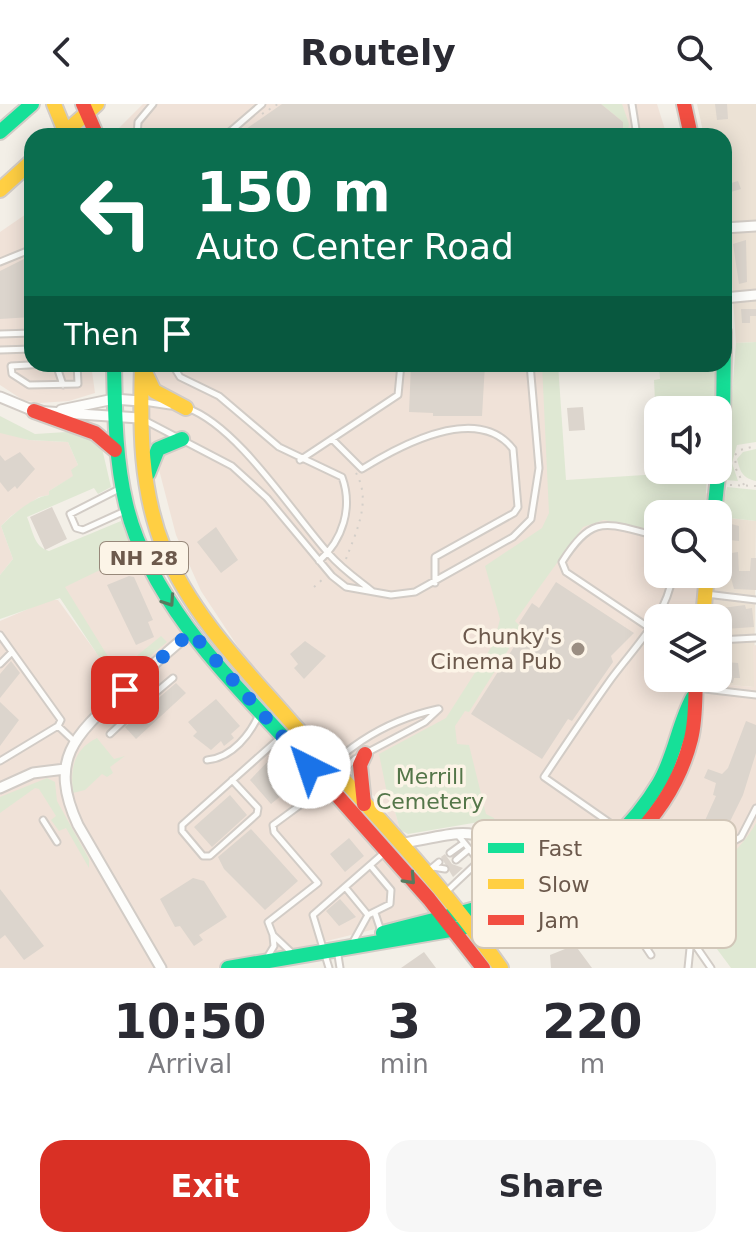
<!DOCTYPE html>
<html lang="en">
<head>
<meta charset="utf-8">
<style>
  :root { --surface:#fff; --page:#f7f7f7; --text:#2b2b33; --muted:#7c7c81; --accent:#d93025 }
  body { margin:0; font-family:"DejaVu Sans",sans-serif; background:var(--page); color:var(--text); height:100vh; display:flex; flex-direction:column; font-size:30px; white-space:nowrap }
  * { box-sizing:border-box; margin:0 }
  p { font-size:26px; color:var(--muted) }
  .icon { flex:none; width:44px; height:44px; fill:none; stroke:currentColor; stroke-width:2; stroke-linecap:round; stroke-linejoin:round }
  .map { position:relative; height:864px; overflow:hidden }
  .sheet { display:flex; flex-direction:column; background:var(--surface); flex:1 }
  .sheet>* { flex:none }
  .top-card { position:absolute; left:24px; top:24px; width:708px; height:244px; border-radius:24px; box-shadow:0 4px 20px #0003; background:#0b6e4f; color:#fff; overflow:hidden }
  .buttons { position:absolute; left:644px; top:292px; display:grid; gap:16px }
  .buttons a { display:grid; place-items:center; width:88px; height:88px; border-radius:16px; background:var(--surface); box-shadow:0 4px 20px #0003; font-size:40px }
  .pin { position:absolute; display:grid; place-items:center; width:68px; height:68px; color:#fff; margin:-34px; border-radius:16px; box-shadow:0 4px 12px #0006 }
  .me { position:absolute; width:88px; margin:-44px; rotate:319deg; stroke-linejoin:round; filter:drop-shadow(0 0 6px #0008) }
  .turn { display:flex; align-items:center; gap:28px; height:168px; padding:0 40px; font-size:36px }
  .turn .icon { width:104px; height:104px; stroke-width:2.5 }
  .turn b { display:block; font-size:56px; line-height:68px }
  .then { display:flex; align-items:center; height:76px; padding:0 40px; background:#0003; gap:16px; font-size:30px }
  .eta { display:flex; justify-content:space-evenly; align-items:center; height:136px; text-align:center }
  .eta b { font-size:48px; font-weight:600; line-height:56px }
  .action { display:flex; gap:16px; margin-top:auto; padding:16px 40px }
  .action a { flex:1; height:92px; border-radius:24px; background:var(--accent); color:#fff; font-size:32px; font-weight:600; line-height:92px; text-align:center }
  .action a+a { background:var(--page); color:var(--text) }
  header { display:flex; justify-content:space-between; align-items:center; height:104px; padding:0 40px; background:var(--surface); font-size:36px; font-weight:600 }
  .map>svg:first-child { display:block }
  .residential { fill:#ece2d5 }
  .commercial { fill:#f0e2d8 }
  .green { fill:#dfe8d3 }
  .building { fill:#dcd5cd }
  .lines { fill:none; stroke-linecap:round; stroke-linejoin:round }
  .lane-casing { stroke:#d2ccc6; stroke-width:9 }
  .street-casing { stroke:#d2ccc6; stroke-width:13 }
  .fast-casing { stroke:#d2ccc6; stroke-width:18 }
  .slow-casing { stroke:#d2ccc6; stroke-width:18 }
  .jam-casing { stroke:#d2ccc6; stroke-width:18 }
  .path { stroke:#d4cfc9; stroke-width:2; stroke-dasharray:2 6; stroke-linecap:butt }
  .lane { stroke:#fdfdfb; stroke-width:5 }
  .street { stroke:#fdfdfb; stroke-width:9 }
  .fast { stroke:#16e098; stroke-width:14 }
  .slow { stroke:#ffcf43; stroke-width:14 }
  .jam { stroke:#f24e42; stroke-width:14 }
  .oneway { stroke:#567b5f }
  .route { stroke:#1a73e8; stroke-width:14; stroke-dasharray:0 25.2 }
  .poi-dot { fill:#9b8e82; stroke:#fcf4e7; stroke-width:3 }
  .labels { text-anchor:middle; stroke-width:7; stroke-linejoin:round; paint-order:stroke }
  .shield { fill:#fcf4e7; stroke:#97887a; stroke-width:2 }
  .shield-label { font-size:20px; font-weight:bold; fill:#6c594c }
  .poi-label { font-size:22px; fill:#6c594c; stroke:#fcf4e7; text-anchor:end }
  .park-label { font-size:22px; fill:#547649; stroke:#fcf4e7 }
  .key { fill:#fcf4e7; stroke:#d1c6b8; stroke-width:2 }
  .key-label { font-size:22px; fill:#6c594c }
</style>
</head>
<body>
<header><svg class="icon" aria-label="back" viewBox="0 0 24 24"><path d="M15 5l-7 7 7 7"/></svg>Routely<svg class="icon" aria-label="search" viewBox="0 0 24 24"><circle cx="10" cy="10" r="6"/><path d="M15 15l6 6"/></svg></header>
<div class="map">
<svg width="756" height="864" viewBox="0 0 756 864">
  <rect width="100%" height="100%" fill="#f3efe7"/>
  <path class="residential" d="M697 0H756V238L736 239 731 165 724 131V32H704Z
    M720 413 756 417 754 583 706 579V574H718V514H712Z"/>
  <path class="commercial" d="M143 0H657L667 32H119L118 25Z
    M32 106V260H91L95 289 69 297 39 299 23 296 0 281V128Z
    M151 260H550L570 421 645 395 711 389 708 410H658V470H701L695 514H658V574H687L684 598 657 674 626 718 582 760 522 790 510 752 486 726 450 622 380 650 400 726 374 692 356 680 248 558 201 487 176 431 157 358 147 348Z
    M5 328 29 336 68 338 78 361 74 372 49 387V391L39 393 11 412 1 422 13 455 0 471V329Z
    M138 447 183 528 121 579 58 491 60 483Z
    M49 496H58L122 584 188 536 436 810 217 864H0V517Z
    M756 541V719L750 732 718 766 660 733 656 724 689 656 706 579 754 583 753 542Z"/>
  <path class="green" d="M601 0H622L629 20 627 31 623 32V18Z
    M756 238V338L737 341 732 359 738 377 725 376 736 239Z
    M542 260H558L566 376 660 370V366H707L705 410H658V427L604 416 583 423 515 517 522 524 469 608 465 607 455 622 457 640 469 641 486 710 494 714 499 726 507 728 506 737 494 735 492 724 479 718 408 730 400 726 390 689H387L379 650 446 614 494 539 500 515 485 462 542 424 549 409Z
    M653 260H715V297H655L654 276 660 275 659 261Z
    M0 312 35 330 82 327 101 340 111 383 98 390 94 384 27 413C33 427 34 443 49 447L121 417 133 450 65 483 112 559H128L161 532 167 538 120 577 111 571 60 494 0 515V471L13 455 1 422C13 410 33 393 49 391V387L73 372 71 366 78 361 68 338 29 336 0 329Z
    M756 345V377C743 374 740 368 737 355L743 348Z
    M727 383 756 386V417L720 413Z
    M97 634 114 655 125 652 110 663 113 669 107 673 102 670 85 686 73 689C70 664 74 645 97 634Z
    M47 674 55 678 57 697 89 755V764L66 724 59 727 51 716 56 712 39 685 35 684 0 709V693Z
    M756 719V864H731C722 851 709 836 703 822 688 786 742 747 756 719Z"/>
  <path class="building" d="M282 0H601L623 18V32H236Z
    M715 0H727L728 15 717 16Z
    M738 77 741 85 724 90V81Z
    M746 136 747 178 739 180 733 140Z
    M26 154 32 166V213L0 215V167Z
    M741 205H756V212H750V219H742Z
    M411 260H485L482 312H433V309L409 308Z
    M583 303 585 326 569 327 567 304Z
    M20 348 35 365 17 385 15 382 8 388 0 378V351L5 357Z
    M52 403 67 435 45 446 30 413Z
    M731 420 739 422V437L729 436Z
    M216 423 238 456 221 469 197 438Z
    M738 448 739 467H750L751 454H756V486L734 485 731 474H721L722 457 732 458 731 449Z
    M129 472 134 473 153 516 148 518 154 533 136 541 107 481Z
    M556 478 634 529 611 552 613 558 572 617 568 615 542 655 471 610 526 524 519 519 532 499 539 504Z
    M745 501 746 505 752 504 754 523 724 525 722 504Z
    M305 537 326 552 304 575 294 564 298 560 290 550Z
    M11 557 20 569 0 594V570Z
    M726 558 738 559 740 574H734L733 579 724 578Z
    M176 579 186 589 136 635 125 623Z
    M216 595 240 622 231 630 234 634 224 642 221 637 211 646 193 632 197 628 188 618Z
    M0 598 19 616 0 642Z
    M746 617 756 621V649L743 691 709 760 689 752 716 692 713 691 716 679 704 674 708 665 722 670 728 664Z
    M274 651 293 672 280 688 282 691 271 700 250 676Z
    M230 691 247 711 212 743 194 723Z
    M251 725 298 777 265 806 224 765 218 753Z
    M349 734 364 752 345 768 330 750Z
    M445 750 452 760 463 764 453 773 441 753Z
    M193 774 204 777 227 813 199 831 203 836 194 842 180 822 175 823 160 795Z
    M0 785 44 842 24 856 5 831 0 835Z
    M340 795 356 813 339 822 326 807Z
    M575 841 592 864H551L550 851Z
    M424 848 436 864H401Z"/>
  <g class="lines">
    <g class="lane-casing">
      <path id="lane" d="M632 0 637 32
        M137 32 138 18 153 0
        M225 32 262 0
        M0 158 32 145
        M0 230 32 229
        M0 246 32 245
        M47 260 11 262 12 270 29 281 78 280 77 260
        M56 260 63 281
        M172 260 180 273 219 292 279 343 342 373C353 403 343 436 319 457
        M144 298 170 302
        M656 303H723
        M187 304C238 322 293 410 329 450 342 465 357 475 372 487
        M144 316 232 362 267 394 332 472 346 483 391 491 415 488 513 433 531 415 539 364 530 260
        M332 335 362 365C399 342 477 299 513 345L518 403 514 409 435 453V479
        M300 356 398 291 401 260
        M121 384 70 410 76 424 83 426 125 407
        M706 490 756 496
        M651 525 566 468 562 458C594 408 606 420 658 432
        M0 531 61 616 58 622 74 637
        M718 536 756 534
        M0 560 12 548
        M696 584 756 591
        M126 587 141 601 173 574
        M110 630 141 601
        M207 656C232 654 251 630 260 608
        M0 657 58 622
        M232 676 258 704 257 710 210 752H203L182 727V721L282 632
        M304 695C334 648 383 617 438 605
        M43 716 57 738
        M620 726 544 673C566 640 588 607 611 575 636 541 666 514 673 470
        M640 728 702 766 707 774
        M457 730 479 757
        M634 737 708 774
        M450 749 464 739
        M456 756 469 745
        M433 763 445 765
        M686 766 695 795
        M427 768 439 758
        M345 783 368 811 390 800 391 786 370 761
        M445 789 479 757 496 749
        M611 793 622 808
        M375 809 381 827
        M631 821 651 851
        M639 834 646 829
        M691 835 711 864
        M353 838 368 811
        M337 845 340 864
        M290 847 273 831 268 818 318 779 274 728 273 721 326 682 355 655 425 618 439 605
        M268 852 274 842 273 832
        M329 864 313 811 385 748
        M688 864 695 795 727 741 741 733 756 704"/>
    </g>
    <g class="street-casing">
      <path id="street" d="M724 124 756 122
        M724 194 756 191
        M0 293 34 307 139 314
        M61 306 114 295 140 297
        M0 684 33 669 65 665
        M400 740C481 724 488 715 521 797
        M161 864 78 721C48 656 74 632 121 589 144 569 167 548 191 528"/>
    </g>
    <g class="fast-casing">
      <path id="fast" d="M0 28 32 0
        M114 260C115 307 115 354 126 400 152 510 254 598 327 680
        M148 370 158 345 182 335
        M714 410 723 324 724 228
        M383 829C495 799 594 787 659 679 675 652 678 620 693 593
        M228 864 462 824 532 802"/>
    </g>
    <g class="slow-casing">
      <path id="slow" d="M54 0 67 32
        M61 32 97 0
        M0 86 32 57
        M142 260C140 322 140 386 164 445 192 512 246 566 293 620 365 700 439 776 501 864
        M144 266 154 287 186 304
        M703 514 707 470"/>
    </g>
    <g class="jam-casing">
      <path id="jam" d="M83 0 97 32
        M684 0 691 32
        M34 307 95 329 115 346
        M327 680 429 795 483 864
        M364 700 360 661 365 650
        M532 802C604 770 671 715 691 635 696 615 695 595 696 574"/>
    </g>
    <path class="path" d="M262 10 278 0
      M730 381 756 382
      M744 381 736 365 735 351 740 346 756 342
      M346 455C356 428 372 397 356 369
      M314 483 323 475
      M618 794 645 775 648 780
      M650 836 657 847
      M654 842 685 818"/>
    <use href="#lane" class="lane"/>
    <use href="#street" class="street"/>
    <use href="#fast" class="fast"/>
    <use href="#slow" class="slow"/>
    <use href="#jam" class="jam"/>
  </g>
  <defs><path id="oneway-chevron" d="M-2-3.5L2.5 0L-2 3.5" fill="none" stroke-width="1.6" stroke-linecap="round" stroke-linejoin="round" transform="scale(2)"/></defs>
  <g class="oneway">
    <use href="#oneway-chevron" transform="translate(169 497) rotate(56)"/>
    <use href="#oneway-chevron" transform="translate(410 775) rotate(47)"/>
  </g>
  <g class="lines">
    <path class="route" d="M125 586 191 528 309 663"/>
  </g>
  <circle class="poi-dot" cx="578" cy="545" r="8"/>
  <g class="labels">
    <rect class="shield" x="100" y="438" width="88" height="32" rx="6"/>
    <g class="shield-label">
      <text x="144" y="461">NH 28</text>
    </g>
    <g class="poi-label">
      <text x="562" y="540">Chunky's<tspan x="562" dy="25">Cinema Pub</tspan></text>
    </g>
    <g class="park-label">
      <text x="430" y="680">Merrill<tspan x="430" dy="25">Cemetery</tspan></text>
    </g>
  </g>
  <rect x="472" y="716" width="264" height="128" rx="12" class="key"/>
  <rect x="488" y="739" width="36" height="10" fill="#16e098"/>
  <rect x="488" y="775" width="36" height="10" fill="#ffcf43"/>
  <rect x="488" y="811" width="36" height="10" fill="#f24e42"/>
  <g class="key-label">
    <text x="538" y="752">Fast</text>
    <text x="538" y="788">Slow</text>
    <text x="538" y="824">Jam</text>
  </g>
</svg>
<div class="buttons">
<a><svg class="icon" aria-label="sound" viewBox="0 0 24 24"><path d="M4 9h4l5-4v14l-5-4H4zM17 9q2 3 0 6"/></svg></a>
<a><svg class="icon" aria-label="search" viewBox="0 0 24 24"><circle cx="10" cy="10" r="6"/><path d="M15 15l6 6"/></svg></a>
<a><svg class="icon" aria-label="layers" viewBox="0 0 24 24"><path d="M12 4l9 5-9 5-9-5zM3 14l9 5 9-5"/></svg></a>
</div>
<div class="pin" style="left:125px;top:586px;background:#d93025"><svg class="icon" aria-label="arrive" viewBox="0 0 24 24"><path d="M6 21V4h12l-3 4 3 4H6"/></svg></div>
<svg class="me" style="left:309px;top:663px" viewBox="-20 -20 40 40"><circle r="19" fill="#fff"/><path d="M0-13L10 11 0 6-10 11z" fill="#1a73e8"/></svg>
<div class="top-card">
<div class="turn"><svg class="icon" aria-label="left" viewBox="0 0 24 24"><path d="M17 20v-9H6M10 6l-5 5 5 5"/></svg><div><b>150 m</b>Auto Center Road</div></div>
<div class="then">Then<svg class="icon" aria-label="arrive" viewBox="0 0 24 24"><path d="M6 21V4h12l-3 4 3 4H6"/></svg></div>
</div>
</div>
<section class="sheet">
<div class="eta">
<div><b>10:50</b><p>Arrival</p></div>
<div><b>3</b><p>min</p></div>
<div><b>220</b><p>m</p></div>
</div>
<div class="action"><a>Exit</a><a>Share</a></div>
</section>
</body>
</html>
